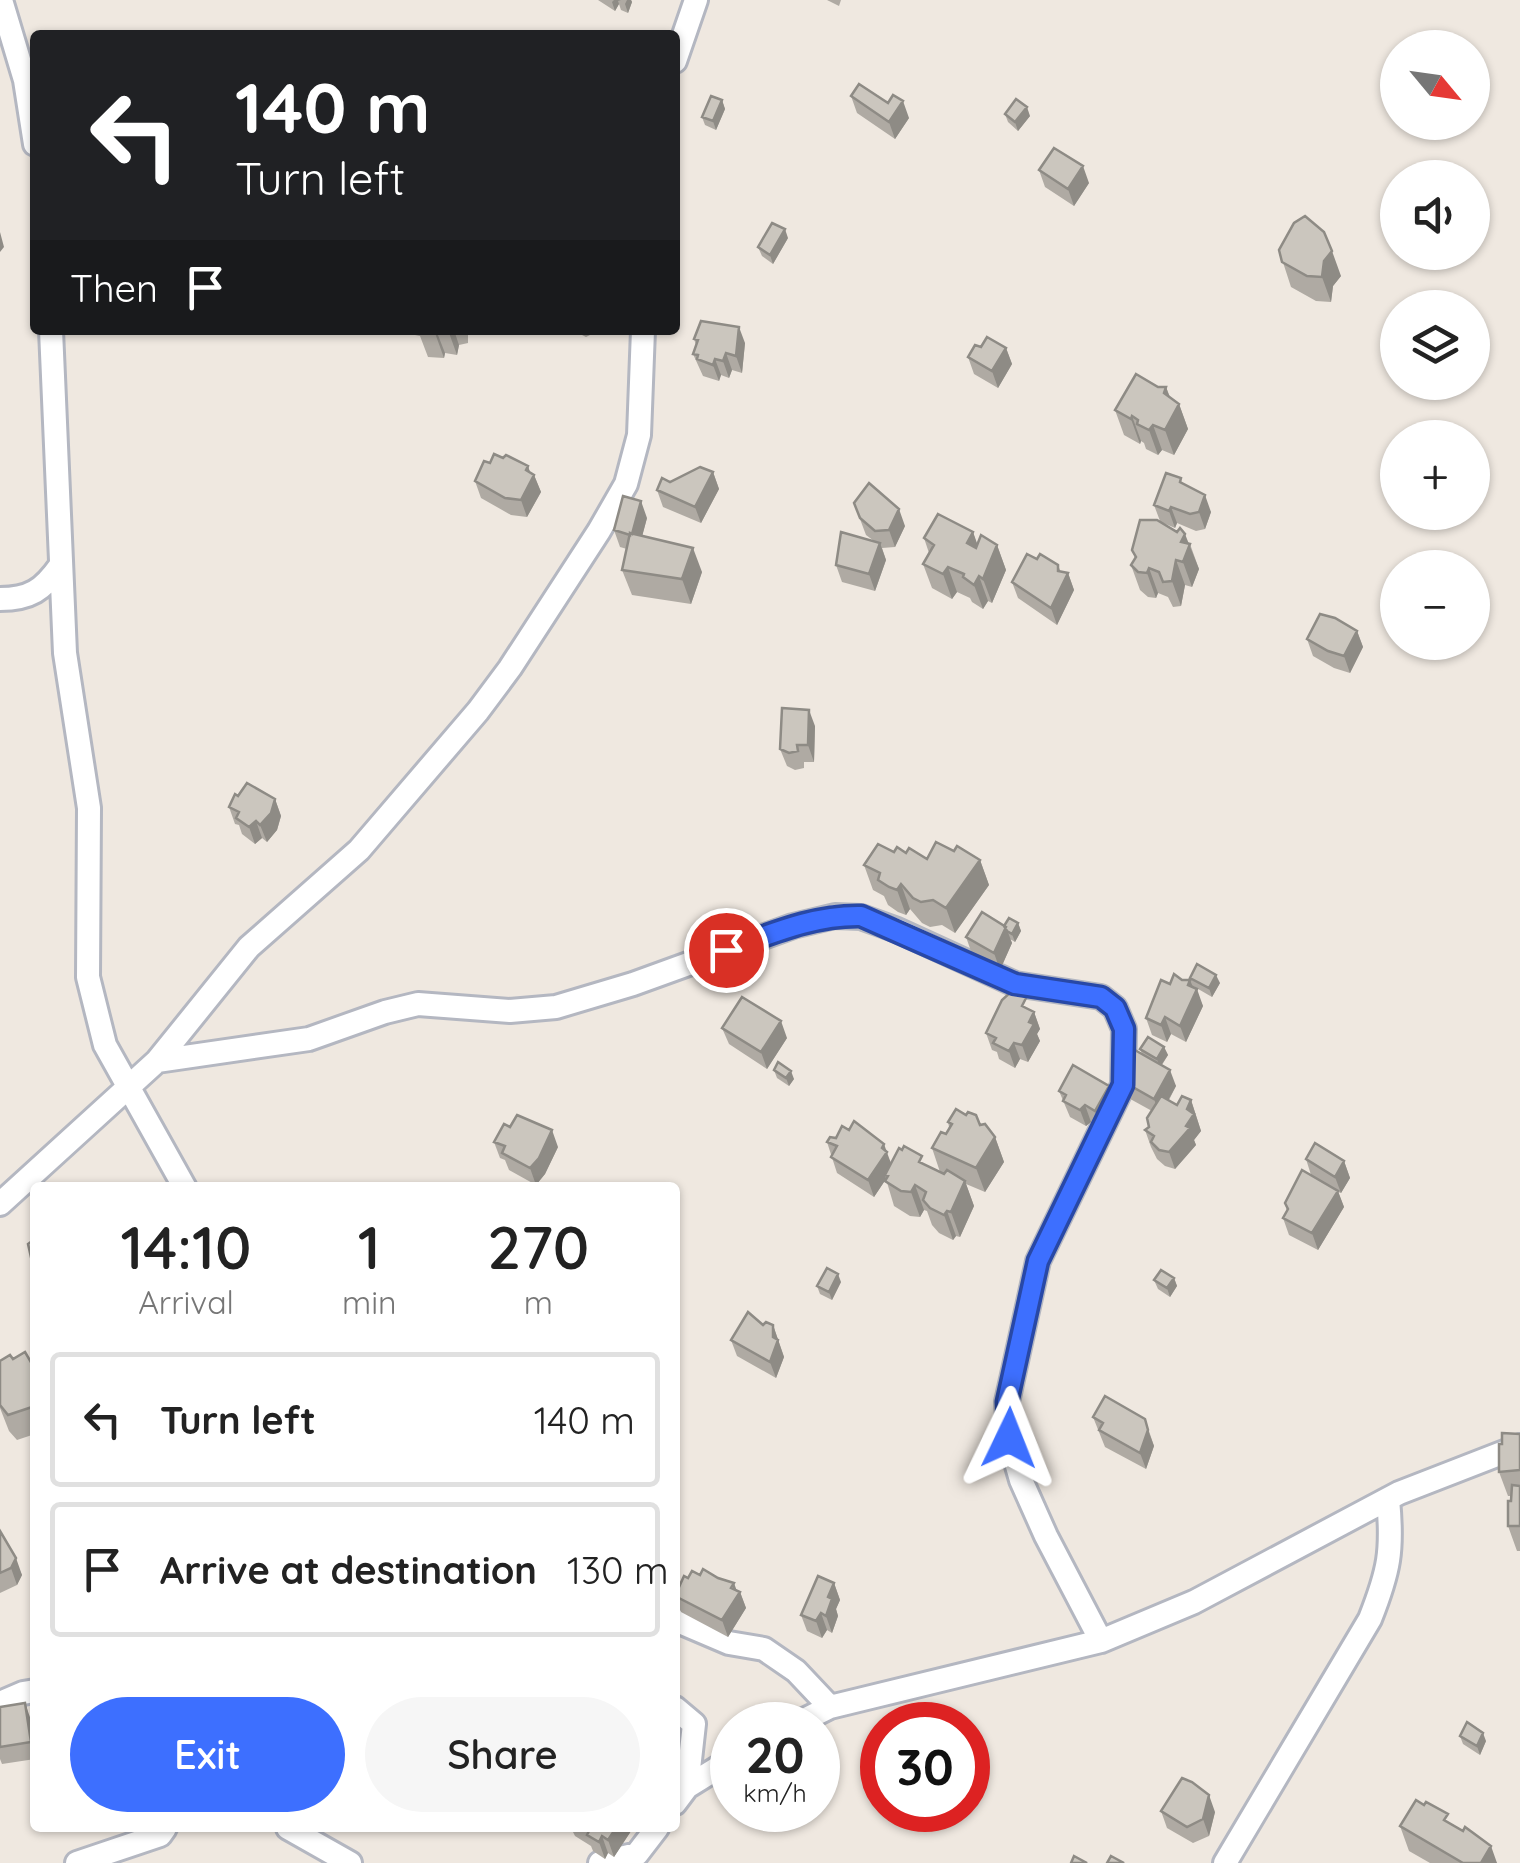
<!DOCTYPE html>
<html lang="en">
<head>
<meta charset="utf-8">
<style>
  :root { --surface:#fff; --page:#f6f6f6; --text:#222; --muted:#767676; --line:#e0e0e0; --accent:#3d6fff }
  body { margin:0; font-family:Quicksand,sans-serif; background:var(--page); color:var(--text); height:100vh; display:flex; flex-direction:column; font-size:38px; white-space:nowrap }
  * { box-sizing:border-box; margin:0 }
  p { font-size:32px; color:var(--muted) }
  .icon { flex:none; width:55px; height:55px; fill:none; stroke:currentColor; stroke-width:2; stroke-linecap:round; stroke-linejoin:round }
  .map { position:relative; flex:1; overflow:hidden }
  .sheet { position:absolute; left:30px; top:1182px; width:650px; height:650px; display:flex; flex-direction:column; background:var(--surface); border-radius:10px; box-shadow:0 2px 8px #0004 }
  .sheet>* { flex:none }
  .hud { position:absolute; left:30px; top:30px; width:650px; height:305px; border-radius:10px; box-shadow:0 2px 8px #0004; background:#202124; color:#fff; overflow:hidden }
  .needle { width:65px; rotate:119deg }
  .fabs { position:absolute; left:1380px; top:30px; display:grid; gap:20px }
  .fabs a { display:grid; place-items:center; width:110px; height:110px; border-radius:50%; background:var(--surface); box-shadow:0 2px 8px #0004; font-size:50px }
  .speed { position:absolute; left:710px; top:1702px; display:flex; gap:20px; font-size:50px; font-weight:700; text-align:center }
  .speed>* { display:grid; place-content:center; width:130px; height:130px; border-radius:50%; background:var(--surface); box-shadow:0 2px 8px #0004; line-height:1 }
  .speed small { font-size:25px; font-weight:400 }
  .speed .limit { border:15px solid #d22; background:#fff; color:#111 }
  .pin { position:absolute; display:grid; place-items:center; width:85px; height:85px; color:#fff; margin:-42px; border:5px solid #fff; border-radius:50%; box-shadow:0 2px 10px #0007 }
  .me { position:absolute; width:110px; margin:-55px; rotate:2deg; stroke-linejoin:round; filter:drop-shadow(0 0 8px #0008) }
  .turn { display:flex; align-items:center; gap:35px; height:210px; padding:0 40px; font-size:45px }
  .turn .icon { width:130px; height:130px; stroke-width:2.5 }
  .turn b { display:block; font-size:70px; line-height:85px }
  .then { display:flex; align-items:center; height:95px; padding:0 40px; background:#0003; gap:20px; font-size:38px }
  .eta { display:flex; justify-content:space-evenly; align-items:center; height:170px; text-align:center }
  .eta b { font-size:60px; font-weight:600; line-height:70px }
  .button { display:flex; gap:20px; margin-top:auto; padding:20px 40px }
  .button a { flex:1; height:115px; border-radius:60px; background:var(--accent); color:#fff; font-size:40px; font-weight:600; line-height:115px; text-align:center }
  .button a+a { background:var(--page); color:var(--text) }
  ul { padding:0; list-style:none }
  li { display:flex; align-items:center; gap:30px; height:135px; margin:0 20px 15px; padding:0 20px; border:5px solid var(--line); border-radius:10px }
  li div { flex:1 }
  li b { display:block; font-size:38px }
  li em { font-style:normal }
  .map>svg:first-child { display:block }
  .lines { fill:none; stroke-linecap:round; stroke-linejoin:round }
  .minor-casing { stroke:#b4b7c1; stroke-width:28 }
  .minor { stroke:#fff; stroke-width:22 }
  .wall { fill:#afaaa3 }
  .shaded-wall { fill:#8e8b85 }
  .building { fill:#cbc6be; stroke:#8e8b85; stroke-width:2.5 }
  .route-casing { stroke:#2848a6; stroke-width:25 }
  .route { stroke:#3d6fff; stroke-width:18 }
</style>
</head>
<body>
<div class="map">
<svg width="1520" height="1863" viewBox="0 0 1520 1863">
  <rect width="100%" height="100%" fill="#efe8e0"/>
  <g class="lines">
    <g class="minor-casing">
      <path id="minor" d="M1 0 25 80 35 144
        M675 61 696 0
        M51 330 65 653 89 808 88 977 105 1045 185 1188
        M0 599C30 599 43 590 60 566
        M157 1061 309 1039 385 1012 418 1004 510 1011 556 1007 633 984 793 926 835 916 861 917 897 930 1015 984 1101 997 1115 1008 1124 1029 1123 1085 1038 1261 1007 1402 1009 1438 1021 1480 1046 1536 1101 1641
        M0 1204 157 1061 249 947 359 850 478 711 510 668 599 531 626 484 639 435 643 330
        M675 1620 729 1643 764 1649 796 1671 830 1707
        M0 1703 23 1693 35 1691
        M675 1708 694 1724 687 1787
        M794 1725 830 1707 1101 1641 1194 1602 1399 1493 1520 1446
        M675 1803 687 1787 732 1759
        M288 1828 350 1863
        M77 1863 160 1835 165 1828
        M600 1863 637 1854 657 1828
        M1225 1863 1370 1619C1389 1571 1393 1551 1388 1499"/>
    </g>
    <use href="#minor" class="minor"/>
  </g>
  <path class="wall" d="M598 0H631L632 2 628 13 621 10 619 4 615 11Z
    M827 0H841L839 6Z
    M851 96 909 118 895 139 857 113Z
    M722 100 725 109 716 130 705 125 702 117Z
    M1005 114 1030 116 1018 131 1008 122Z
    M1039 170 1089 183 1074 206 1045 187Z
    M788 238 773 264 762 256 758 247Z
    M1279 250 1341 276 1333 286 1331 302 1316 301 1291 287Z
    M413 330H468V343L459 345 457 355 445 353 444 358 428 357 420 336 415 335Z
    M572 330H594V333L586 337Z
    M694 339 745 343 742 373 732 370 729 378 721 375 719 381 703 376 693 354 696 345Z
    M981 347 1006 348 1012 364 998 388 974 374 968 357Z
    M1158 387H1166L1170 397 1179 404 1188 429 1174 455 1162 450 1158 455 1146 449 1144 443 1141 441 1140 444 1124 435 1115 410Z
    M503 458 528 466 530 472 534 475 541 492 527 517 511 515 481 498 475 481 490 463Z
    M713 472 719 489 701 523 663 507 657 490 670 482Z
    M1183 483 1211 512 1205 529 1196 531 1177 523 1175 528 1161 522 1190 544 1199 569 1192 587 1185 585 1181 606 1173 607 1168 597 1158 593 1156 598 1148 597 1140 590 1131 565 1135 558 1132 550 1160 521 1154 505Z
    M854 503 905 526 895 547 882 548 886 560 875 591 842 582 836 565 874 541 866 535Z
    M647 518 642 536 702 572 691 604 632 595 622 570 627 549 620 547 614 530Z
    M973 532 977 545H997L1006 570 992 603 988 601 983 609 972 602 970 598 957 592 952 599 932 588 923 564 929 553 924 538Z
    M1060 572 1068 573 1074 590 1057 625 1018 598 1012 582Z
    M1357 631 1363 647 1350 673 1334 668 1313 656 1307 639Z
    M815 726 814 762H804V768L795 770 787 766 780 749Z
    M238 796 275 799 281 816 277 830 267 842 262 838 255 844 242 834 239 825 235 824 229 807Z
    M954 851 980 860 989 885 955 933 942 925 930 927 922 923 910 909 906 915 898 912 888 905 884 896 873 890 864 865 894 852 906 853 927 859Z
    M1018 923 1021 931 1015 942 1010 939 1012 943 1000 970 972 954 966 937Z
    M1190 978 1220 983 1212 997 1193 986 1203 1006 1186 1042 1171 1034 1167 1042 1152 1035 1146 1018 1170 984 1190 980Z
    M1031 1011 1034 1012 1040 1029 1037 1034 1040 1041 1028 1062 1020 1059 1015 1068 999 1059 997 1052 992 1050 986 1033Z
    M722 1028 787 1038 767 1069 729 1044Z
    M1164 1047 1168 1055 1162 1065 1176 1086 1169 1100 1177 1105 1191 1100 1201 1131 1194 1140 1196 1145 1175 1169 1165 1166 1157 1159 1151 1147 1145 1130 1149 1127 1152 1111 1123 1095 1117 1078 1142 1054 1140 1049Z
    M774 1070 794 1079 789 1086 777 1078Z
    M1109 1086 1115 1102 1101 1127 1091 1122 1086 1126 1070 1117 1059 1091Z
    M948 1122 980 1125 995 1137 1004 1162 985 1192 966 1184 974 1206 960 1237 956 1236 953 1240 939 1233 932 1225 927 1211 924 1210 920 1217 910 1216 894 1206 886 1179 874 1197 837 1173 827 1142 890 1160 891 1164H924L940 1172 932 1148 946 1134 949 1127Z
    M494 1142 558 1147 545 1174 536 1185 509 1170 505 1160 500 1158Z
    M1306 1159 1344 1161 1350 1178 1341 1193 1338 1192 1344 1207 1318 1250 1289 1235 1283 1218 1287 1211 1285 1203 1311 1175Z
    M1174 1278 1177 1286 1170 1297 1158 1289 1154 1280Z
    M841 1282 832 1300 820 1294 817 1286Z
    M763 1325H773L784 1357 776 1378 737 1356 731 1340Z
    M13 1359 35 1369V1434L17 1440 9 1431 0 1408V1361Z
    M1093 1417 1145 1419 1154 1446 1146 1469 1105 1447Z
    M1520 1434V1551H1517L1508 1526 1511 1496H1508L1499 1472 1502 1444Z
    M0 1531 22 1575 17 1585 0 1593Z
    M834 1583 840 1600 836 1609 838 1616 832 1633 827 1630 822 1638 807 1631 801 1615Z
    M737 1590 740 1592 746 1608 728 1637 681 1612 675 1597V1595Z
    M0 1707 31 1720 35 1759 2 1764 0 1759Z
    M1460 1736 1486 1741 1480 1755 1463 1744Z
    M1161 1811 1215 1812 1209 1836 1193 1843 1167 1828Z
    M1452 1824 1463 1831 1497 1863H1430L1409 1851 1400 1826Z
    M571 1828H633L614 1857 608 1853 605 1859 593 1851 591 1846 575 1836Z"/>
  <path class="shaded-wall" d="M614 0H621L618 1 619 4 615 11 612 2Z
    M627 0H631L632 2 628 13 625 4Z
    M722 100 725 109 716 130 713 121Z
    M903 101 909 118 895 139 889 122Z
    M1027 107 1030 116 1018 131 1015 122Z
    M1083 166 1089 183 1074 206 1068 189Z
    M785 229 788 238 773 264 770 255Z
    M0 232 4 247 0 252Z
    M1332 251 1341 276 1333 286 1331 302 1322 277 1324 261Z
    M739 327 745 343 742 373 736 356Z
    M436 330 445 353 444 358 435 333Z
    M448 330H454L459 345 457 355Z
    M1006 348 1012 364 998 388 992 371Z
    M726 353 732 370 729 378 723 361Z
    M715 359 721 375 719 381 713 365Z
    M1166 387 1175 412 1179 404 1188 429 1174 455 1165 430 1164 393Z
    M1132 416 1141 441 1140 444 1131 419Z
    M1153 425 1162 450 1158 455 1149 430Z
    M528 466 532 479 534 475 541 492 527 517 521 500Z
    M713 472 719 489 701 523 695 507Z
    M1205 495 1211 512 1205 529 1199 512Z
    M641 501 647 518 638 552 632 536Z
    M1171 507 1177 523 1175 528 1169 511Z
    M899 509 905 526 895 547 889 530Z
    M973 532 982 557 967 543Z
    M1185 534 1199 569 1192 587 1183 562 1181 542Z
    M880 543 886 560 875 591 869 574Z
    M997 545 1006 570 992 603 983 579Z
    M693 548 702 572 691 604 682 579Z
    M1176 560 1185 585 1181 606 1172 581Z
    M1058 565 1064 582 1068 573 1074 590 1057 625 1051 608 1058 571Z
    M948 567 957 592 952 599 943 574Z
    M1149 568 1158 593 1156 598 1147 573Z
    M979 576 988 601 983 609 974 585Z
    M1357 631 1363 647 1350 673 1344 656Z
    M809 710 815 726 814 762 808 745Z
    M275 799 281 816 277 830 267 842 260 825Z
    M256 821 262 838 255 844 249 827Z
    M980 860 989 885 955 933 946 908Z
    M901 884 910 909 906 915 897 890Z
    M1018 923 1021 931 1015 942 1012 934Z
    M1006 927 1012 943 1000 970 994 953Z
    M1216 975 1220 983 1212 997 1209 988Z
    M1190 980 1195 992 1197 989 1203 1006 1186 1042 1180 1026 1188 985Z
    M1034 1012 1040 1029 1037 1034 1040 1041 1028 1062 1022 1045 1029 1022Z
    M1165 1017 1171 1034 1167 1042 1161 1025Z
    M781 1021 787 1038 767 1069 761 1052Z
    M1014 1043 1020 1059 1015 1068 1009 1051Z
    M1164 1047 1168 1055 1160 1067 1157 1059Z
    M1170 1070 1176 1086 1160 1115 1154 1099Z
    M791 1071 794 1079 789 1086 786 1078Z
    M1109 1086 1115 1102 1101 1127 1095 1111Z
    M1191 1100 1201 1131 1194 1140 1196 1145 1175 1169 1169 1152 1186 1126 1187 1109Z
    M1085 1105 1091 1122 1086 1126 1080 1110Z
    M552 1130 558 1147 545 1174 536 1185 530 1168Z
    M995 1137 1004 1162 985 1192 976 1168Z
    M884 1144 893 1169 885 1175 886 1179 874 1197 868 1180Z
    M1344 1161 1350 1178 1341 1193 1335 1177Z
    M965 1181 974 1206 960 1237 951 1212Z
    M915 1185 924 1210 920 1217 911 1192Z
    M1338 1191 1344 1207 1318 1250 1312 1233Z
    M947 1211 956 1236 953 1240 944 1215Z
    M838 1274 841 1282 832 1300 829 1292Z
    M1174 1278 1177 1286 1170 1297 1167 1288Z
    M773 1325 784 1357 776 1378 770 1362 773 1337Z
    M1148 1430 1154 1446 1146 1469 1140 1453Z
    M16 1558 22 1575 17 1585 11 1568Z
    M734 1583 738 1594 740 1592 746 1608 728 1637 722 1620Z
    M834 1583 840 1600 836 1609 838 1616 832 1633 826 1616 828 1597Z
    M821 1613 827 1630 822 1638 816 1621Z
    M25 1703 31 1720 35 1755 31 1742Z
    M1483 1733 1486 1741 1480 1755 1477 1746Z
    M1209 1795 1215 1812 1209 1836 1203 1819Z
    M616 1828H633L614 1857 608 1840Z
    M602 1836 608 1853 605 1859 599 1842Z
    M1491 1846 1497 1863H1481Z"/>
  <path class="building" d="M859 84 888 103 893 95 903 101 889 122 851 96Z
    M711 96 722 100 713 121 702 117Z
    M1016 99 1027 107 1015 122 1005 114Z
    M1054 148 1083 166 1068 189 1039 170Z
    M1305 216 1324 232 1332 251 1324 261 1322 277 1307 276 1282 262 1279 250 1294 223Z
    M772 223 785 229 770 255 758 247Z
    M701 321 739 327 736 356 726 353 723 361 715 359 713 365 697 359 698 355 693 354 698 340 694 339Z
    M419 330H436L435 333 419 332Z
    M987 337 1006 348 992 371 968 357 975 345 981 347Z
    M1136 374 1158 387H1166L1164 393 1179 404 1165 430 1153 425 1149 430 1137 424 1138 420 1132 416 1131 419 1115 410Z
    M494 454 503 458 506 455 528 466 526 470 534 475 521 500 505 498 475 481 484 461 490 463Z
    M700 467 713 472 695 507 657 490 662 478 670 482Z
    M1166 473 1181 478 1180 482 1205 495 1199 512 1190 514 1171 507 1169 511 1154 505Z
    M869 483 899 509 889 530 875 531 860 518 854 503Z
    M623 496 641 501 632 534 630 533V535L614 530Z
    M938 514 973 532 967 543 976 548 981 535 997 545 983 579 979 576 974 585 963 577 964 574 948 567 943 574 923 564 934 545 924 538Z
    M1140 520H1157L1177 532 1180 528 1185 534 1181 542 1190 544 1183 562 1176 560 1172 581 1163 582 1159 572 1149 568 1147 573 1138 572 1131 565 1136 557 1132 550Z
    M841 532 880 543 869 574 836 565Z
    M630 533 693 548 682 579 622 570Z
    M1027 554 1037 559 1040 554 1058 565V571L1068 573 1051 608 1012 582Z
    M1320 614 1335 618 1357 631 1344 656 1328 651 1307 639Z
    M782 708 809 710 808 745H797L798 751 789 753 780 749Z
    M247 783 275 799 271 813 260 825 256 821 249 827 236 818 239 812 229 807 235 794 238 796Z
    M936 842 954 851 957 846 980 860 946 908 933 900 921 902 913 898 901 884 897 890 889 887 878 880 880 873 864 865 878 844 894 852 897 847 906 853 909 848 927 859Z
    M982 912 1006 927 994 953 966 937Z
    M1009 918 1018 923 1012 934 1007 931 1004 926Z
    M1197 964 1216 975 1209 988 1190 978Z
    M1174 974 1182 980H1190L1188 985 1197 989 1180 1026 1165 1017 1161 1025 1146 1018 1161 980 1170 984Z
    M1013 990 1026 998 1022 1006 1034 1012 1029 1022 1034 1024 1022 1045 1014 1043 1009 1051 993 1043 996 1038 986 1033 1002 1000Z
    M742 997 781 1021 761 1052 722 1028Z
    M1148 1037 1164 1047 1157 1059 1140 1049Z
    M1133 1049 1170 1070 1154 1099 1117 1078Z
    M778 1062 791 1071 786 1078 774 1070Z
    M1073 1065 1109 1086 1095 1111 1085 1105 1080 1110 1063 1101 1066 1095 1059 1091Z
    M1161 1096 1177 1105 1182 1096 1191 1100 1187 1109 1194 1114 1186 1126 1190 1128 1169 1152 1159 1150 1151 1142 1154 1136 1145 1130 1149 1127 1147 1118Z
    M956 1109 966 1115 968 1112 976 1115 980 1125 985 1124 995 1137 976 1168 932 1148 941 1132 946 1134 952 1124 948 1122Z
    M517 1115 552 1130 539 1158 530 1168 502 1153 505 1146 494 1142 504 1124 510 1127Z
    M854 1121 884 1144 882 1148 887 1152 868 1180 831 1157 837 1146 827 1142 830 1137 836 1138 842 1126 849 1130Z
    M1315 1143 1344 1161 1335 1177 1306 1159Z
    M904 1146 922 1156 919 1162 944 1174 947 1170 965 1181 951 1212 947 1211 944 1215 930 1208 923 1200 926 1192 915 1185 911 1192 901 1191 885 1181 888 1176 885 1175 899 1148 902 1150Z
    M1302 1170 1338 1191 1312 1233 1283 1218 1288 1209 1285 1203Z
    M35 1239V1275L28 1244Z
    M827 1268 838 1274 829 1292 817 1286Z
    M1161 1270 1174 1278 1167 1288 1154 1280Z
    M748 1312 763 1325 766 1322 773 1325V1337L778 1340 770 1362 731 1340Z
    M25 1352 35 1369V1406L8 1415 0 1405V1361L10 1355 13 1359Z
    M1105 1396 1145 1419 1148 1430 1140 1453 1099 1430 1103 1423 1093 1417Z
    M1502 1433 1520 1434V1470L1499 1472V1444H1502Z
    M1512 1485 1520 1486V1526H1508V1501H1511Z
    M0 1531 16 1558 11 1568 0 1573Z
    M703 1569 718 1578 734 1583 731 1588 740 1592 722 1620 675 1596 684 1576 688 1578 692 1571 700 1575Z
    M818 1576 834 1583 828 1597 832 1599 826 1616 821 1613 816 1621 801 1615Z
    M25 1703 31 1742 0 1747V1707Z
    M1467 1722 1483 1733 1477 1746 1460 1736Z
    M1182 1778 1192 1782 1209 1795 1203 1819 1187 1827 1161 1811Z
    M1416 1800 1424 1805 1426 1802 1448 1814 1444 1820 1463 1831 1465 1827 1491 1846 1481 1863H1463L1400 1826Z
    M582 1828H616L608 1840 602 1836 599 1842 587 1835 589 1831Z
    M1074 1856 1087 1863H1071Z
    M1111 1856 1124 1863H1107Z"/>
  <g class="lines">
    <g class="route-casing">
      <path id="route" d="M726 950C771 934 813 915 861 916L1015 984 1101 997 1115 1008 1124 1029 1123 1085 1038 1261 1007 1402 1009 1438"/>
    </g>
    <use href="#route" class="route"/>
  </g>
</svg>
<div class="fabs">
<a><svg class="needle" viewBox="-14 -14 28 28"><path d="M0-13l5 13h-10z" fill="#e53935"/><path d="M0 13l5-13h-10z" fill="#767676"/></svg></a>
<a><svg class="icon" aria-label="sound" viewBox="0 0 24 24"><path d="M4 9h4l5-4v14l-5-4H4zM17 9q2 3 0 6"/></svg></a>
<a><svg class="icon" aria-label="layers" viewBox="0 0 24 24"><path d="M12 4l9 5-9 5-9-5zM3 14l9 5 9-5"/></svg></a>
<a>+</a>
<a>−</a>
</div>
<div class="speed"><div>20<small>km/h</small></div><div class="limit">30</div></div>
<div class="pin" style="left:726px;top:950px;background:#d93025"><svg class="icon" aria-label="arrive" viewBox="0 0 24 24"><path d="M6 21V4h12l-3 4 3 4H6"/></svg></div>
<svg class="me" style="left:1009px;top:1438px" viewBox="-20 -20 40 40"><path d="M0-17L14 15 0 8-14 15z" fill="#3d6fff" stroke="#fff" stroke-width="4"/></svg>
<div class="hud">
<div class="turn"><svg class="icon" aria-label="left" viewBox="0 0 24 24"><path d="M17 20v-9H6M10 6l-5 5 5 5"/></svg><div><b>140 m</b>Turn left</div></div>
<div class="then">Then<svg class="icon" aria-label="arrive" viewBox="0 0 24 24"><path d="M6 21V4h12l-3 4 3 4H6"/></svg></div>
</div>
<section class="sheet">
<div class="eta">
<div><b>14:10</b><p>Arrival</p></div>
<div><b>1</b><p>min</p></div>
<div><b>270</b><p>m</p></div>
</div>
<ul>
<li><svg class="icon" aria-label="left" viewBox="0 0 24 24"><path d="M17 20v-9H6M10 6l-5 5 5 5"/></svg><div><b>Turn left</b></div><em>140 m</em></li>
<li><svg class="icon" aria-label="arrive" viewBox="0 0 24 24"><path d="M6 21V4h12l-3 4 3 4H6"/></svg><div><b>Arrive at destination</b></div><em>130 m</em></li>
</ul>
<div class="button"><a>Exit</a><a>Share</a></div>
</section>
</div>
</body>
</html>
